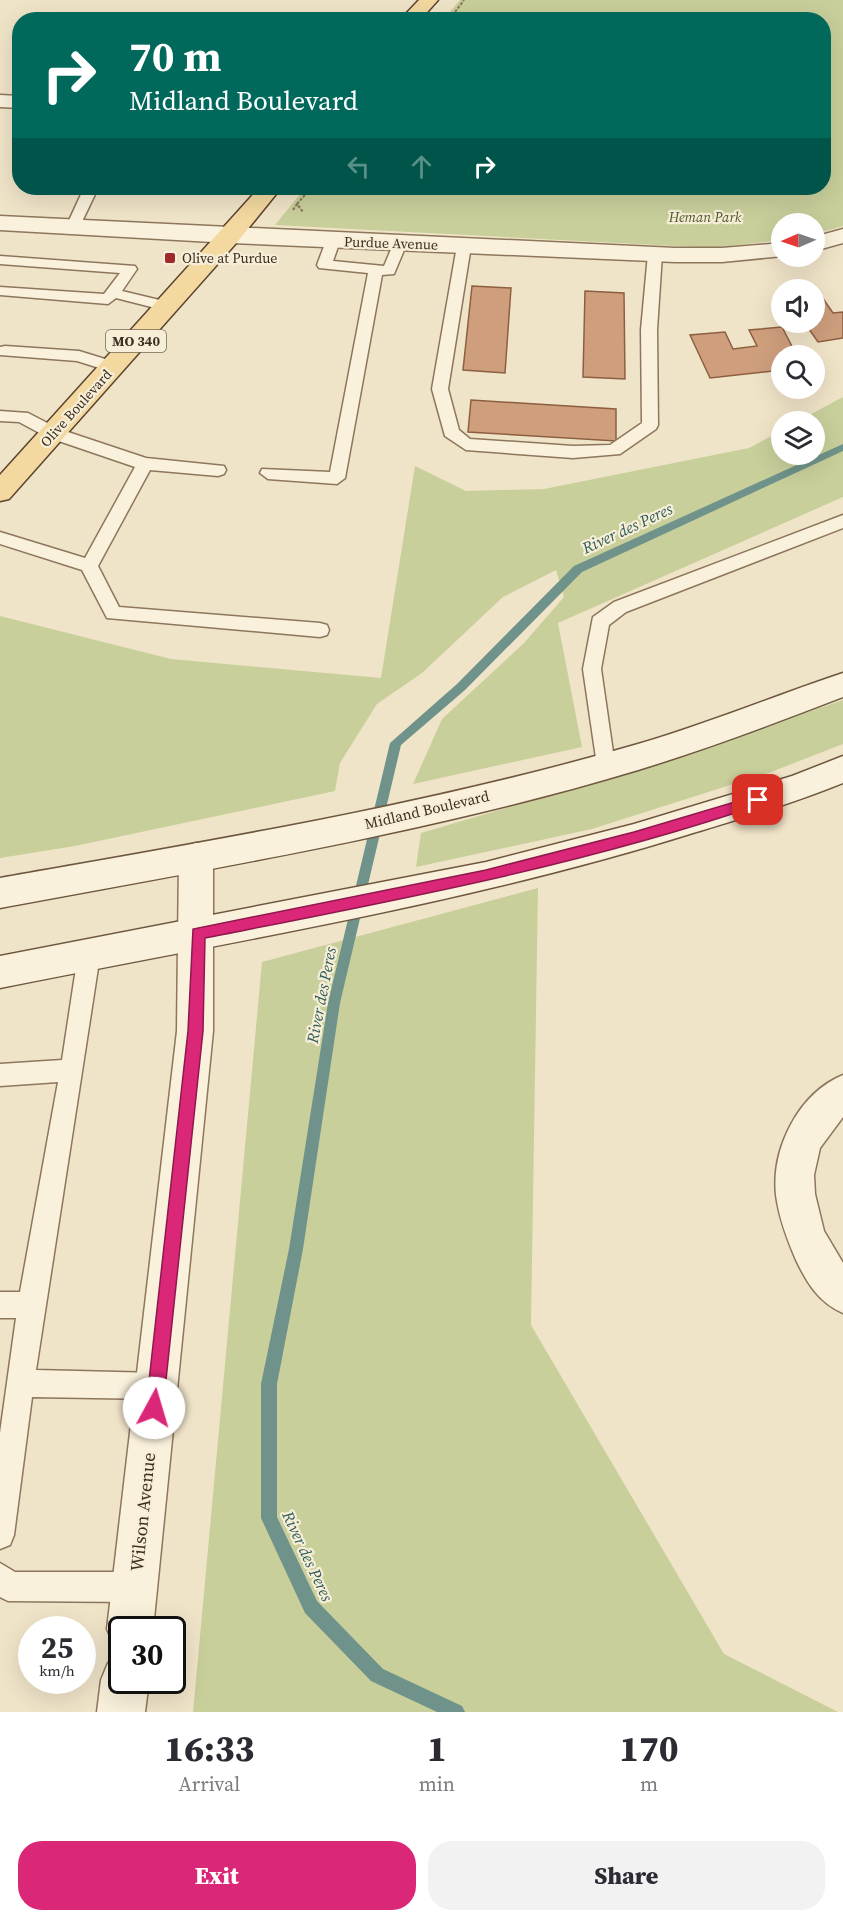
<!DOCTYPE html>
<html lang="en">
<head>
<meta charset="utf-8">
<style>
  :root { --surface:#fff; --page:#f2f2f3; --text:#2b2b33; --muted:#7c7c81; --accent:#db2777 }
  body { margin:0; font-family:"Source Serif 4",serif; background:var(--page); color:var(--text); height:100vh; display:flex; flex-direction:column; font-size:22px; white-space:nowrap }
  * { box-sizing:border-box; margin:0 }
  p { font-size:20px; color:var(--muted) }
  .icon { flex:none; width:33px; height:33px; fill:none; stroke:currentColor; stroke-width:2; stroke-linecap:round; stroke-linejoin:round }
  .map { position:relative; height:1712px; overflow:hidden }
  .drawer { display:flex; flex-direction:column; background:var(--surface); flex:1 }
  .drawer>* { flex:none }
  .top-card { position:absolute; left:12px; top:12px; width:819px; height:183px; border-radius:24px; box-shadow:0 6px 24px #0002; background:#00695c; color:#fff; overflow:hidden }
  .needle { width:39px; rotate:268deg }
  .buttons { position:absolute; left:771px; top:213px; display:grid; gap:12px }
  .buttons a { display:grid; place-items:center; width:54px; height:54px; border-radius:50%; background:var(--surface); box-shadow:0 6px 24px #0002; font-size:30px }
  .speed { position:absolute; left:18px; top:1616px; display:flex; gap:12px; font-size:30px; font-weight:700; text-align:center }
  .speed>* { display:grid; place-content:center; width:78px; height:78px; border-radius:50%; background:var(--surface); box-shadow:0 6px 24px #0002; line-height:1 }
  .speed small { font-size:15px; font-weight:400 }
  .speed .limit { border:3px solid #111; border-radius:9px; background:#fff; color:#111 }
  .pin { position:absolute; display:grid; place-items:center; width:51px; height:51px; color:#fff; margin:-26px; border-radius:12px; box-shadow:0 3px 9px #0006 }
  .me { position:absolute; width:66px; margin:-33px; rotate:6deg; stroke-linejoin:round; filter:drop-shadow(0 0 4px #0008) }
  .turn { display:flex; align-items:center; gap:21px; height:126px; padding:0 18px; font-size:27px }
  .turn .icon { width:78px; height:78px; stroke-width:2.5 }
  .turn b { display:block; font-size:42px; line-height:51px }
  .lanes { display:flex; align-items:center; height:57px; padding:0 18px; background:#0003; justify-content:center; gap:30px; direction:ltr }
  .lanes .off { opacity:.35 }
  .eta { display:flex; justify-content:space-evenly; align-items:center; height:102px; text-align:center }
  .eta b { font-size:36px; font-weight:800; line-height:42px }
  .cta { display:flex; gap:12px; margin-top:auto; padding:12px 18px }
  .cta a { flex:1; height:69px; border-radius:24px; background:var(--accent); color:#fff; font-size:24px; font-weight:800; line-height:69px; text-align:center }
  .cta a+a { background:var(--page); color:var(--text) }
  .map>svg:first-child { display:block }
  .green { fill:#c9cf9b }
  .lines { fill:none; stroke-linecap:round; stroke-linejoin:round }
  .stream { fill:#6f938a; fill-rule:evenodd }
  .building { fill:#cf9f7d; stroke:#8d5f41; stroke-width:1.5 }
  .service-casing { stroke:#8d765c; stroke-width:3 }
  .minor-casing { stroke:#8d765c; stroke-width:3 }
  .secondary-casing { stroke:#6f573f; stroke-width:3 }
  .primary-casing { stroke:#5b4430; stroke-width:3 }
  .path { stroke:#8d765c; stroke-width:2; stroke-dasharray:3 1.5; stroke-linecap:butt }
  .service { fill:#faf1dc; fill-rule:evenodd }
  .minor { fill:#faf1dc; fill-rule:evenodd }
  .secondary { fill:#faf1dc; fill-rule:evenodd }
  .primary { fill:#f3d9a0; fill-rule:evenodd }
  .route { fill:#db2777; stroke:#8e194d; stroke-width:1.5 }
  .poi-dot { fill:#9e2a2b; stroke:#f7eed8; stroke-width:2 }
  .labels { text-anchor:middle; stroke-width:4.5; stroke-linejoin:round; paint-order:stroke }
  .far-park-label { font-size:14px; font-style:italic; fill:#4d5a26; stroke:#f7eed8 }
  .far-street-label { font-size:14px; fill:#3d2e20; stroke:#f7eed8 }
  .far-poi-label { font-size:14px; fill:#3d2e20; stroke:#f7eed8; text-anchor:start }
  .shield { fill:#f7eed8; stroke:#756857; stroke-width:1.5 }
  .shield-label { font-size:14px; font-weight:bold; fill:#3d2e20 }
  .street-label { font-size:15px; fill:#3d2e20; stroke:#f7eed8 }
  .water-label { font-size:16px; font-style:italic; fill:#2f5d5a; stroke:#f7eed8 }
  .near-street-label { font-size:18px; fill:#3d2e20; stroke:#f7eed8 }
</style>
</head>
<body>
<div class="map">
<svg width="843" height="1712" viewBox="0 0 843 1712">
  <rect width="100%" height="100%" fill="#f0e4c8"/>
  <path class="green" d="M460 0H843V226L815 234 814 224H782L781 240 712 248 275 225 305 188H824V20L444 19Z
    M843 397V497L558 623 582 747 413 784 442 719 524 643 564 597 556 570 503 597 422 673 377 704 340 763 335 791 75 846 0 858V616L171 659 381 678 415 466 466 491 544 489 749 448 781 431 782 454H814V422L798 421Z
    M843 700V744L771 772 592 829 416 867 421 833 641 768Z
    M538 888 531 1325 724 1654 838 1712H193L262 962Z"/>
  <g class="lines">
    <path class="stream" d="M843 444V451L582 572 465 690 401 745 340 1003 303 1249 277 1384V1517L317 1601 383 1669 462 1706 465 1712H437L371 1681 305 1613 261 1518V1384L289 1249 328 1003 390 743 457 684 574 566Z"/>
  </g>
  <path class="building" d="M472 286 511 288 505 373 463 370Z
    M585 291 624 293 625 379 583 377Z
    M822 297 833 313 843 312V338L818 342 804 322H814V299Z
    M782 327 797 356H782V370L710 378 690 335 725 332 733 349 757 346 749 330Z
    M471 400 616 409V441L468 432Z"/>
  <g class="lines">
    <g class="service-casing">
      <path id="service" d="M84 188H98L78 230H68L66 227Z
        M333 237 340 241 333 261 384 266 395 240 400 239 407 243 394 274 382 275 345 478 337 484 268 479 260 473 262 469 330 472 368 273 319 268 317 265 326 241Z
        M464 242 471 246 448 389 459 430 470 439 573 446 610 445 642 423 641 330 648 254 655 250 662 254 657 330 658 425 656 429 620 454 573 458 466 450 445 436 432 389 457 246Z
        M0 256 135 266 137 269 122 291 172 303 174 306 167 311 116 298 108 304 0 295V287L104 294 120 273 0 264Z
        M5 346 79 351 118 363 120 367 112 372 77 361 0 355V347Z
        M0 411 28 413 59 429 146 458 224 466 226 470 224 474 218 476 150 470 98 566 119 607 320 623 327 625 329 630 327 635 320 637 107 618 82 570 0 544V532L85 558 135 467 47 437 19 422 0 421Z
        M843 515V528L626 612 609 625 601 669 615 766 612 772 605 774 598 772 583 669 593 617 614 602Z
        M89 945 97 948 100 955 36 1370 157 1373 166 1377 170 1386 166 1395 157 1399 32 1397 14 1535 10 1545 0 1549V1433L16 1318H0V1292H20L58 1082 0 1086V1064L62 1060 78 955 81 948Z
        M0 1563 15 1572H135L145 1577 150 1587 145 1597 135 1602 8 1601 0 1597Z"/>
    </g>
    <g class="minor-casing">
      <path id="minor" d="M0 95 20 96V108L0 107Z
        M0 216 675 248H722L782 243 783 256 722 262H675L230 243 0 230Z
        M843 229V243L814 251V237Z
        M196 843 208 847 213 857V1031L153 1629H122V1649L114 1645 107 1629 177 1031 179 857 184 847Z
        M843 1075V1117L820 1148 814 1175 815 1194 824 1231 843 1263V1313C819 1303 807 1283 796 1260 787 1239 779 1218 776 1195 771 1148 799 1093 843 1075Z
        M122 1658V1680H149L145 1712H97L101 1680 108 1663Z"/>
    </g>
    <g class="secondary-casing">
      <path id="secondary" d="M843 673V697C775 723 707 749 638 770 429 833 214 868 0 908V878C214 840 429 805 638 744 707 724 774 696 843 673Z
        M843 756V783C794 803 743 818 693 833 467 904 232 941 0 988V956L486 862 634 824 792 776Z"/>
    </g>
    <g class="primary-casing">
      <path id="primary" d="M419 0H438L420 20H400Z
        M259 188H281L238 241 9 499 0 501V475Z"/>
    </g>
    <path class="path" d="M455 12 464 0
      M297 204 311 188
      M293 210 297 204 303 212"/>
    <use href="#service" class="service"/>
    <use href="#minor" class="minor"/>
    <use href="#secondary" class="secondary"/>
    <use href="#primary" class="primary"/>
  </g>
  <path class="route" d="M758 795 764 800 762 804C581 866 392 901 205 938L203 1031 163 1408 161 1414 154 1417 148 1414 146 1408 188 1031 193 929 486 870 634 832Z"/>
  <rect class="poi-dot" x="164" y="252" width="12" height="12" rx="3"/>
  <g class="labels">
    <g class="far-park-label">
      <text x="705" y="222">Heman Park</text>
    </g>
    <g class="far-street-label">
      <text transform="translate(391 243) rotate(2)" y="5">Purdue Avenue</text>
      <text transform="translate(76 408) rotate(-48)" y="5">Olive Boulevard</text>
    </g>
    <g class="far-poi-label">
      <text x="182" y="263">Olive at Purdue</text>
    </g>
    <rect class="shield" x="106" y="330" width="60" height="22" rx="4.5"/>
    <g class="shield-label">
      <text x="136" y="346">MO 340</text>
    </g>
    <g class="street-label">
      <text transform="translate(427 810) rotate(-13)" y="5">Midland Boulevard</text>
    </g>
    <g class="water-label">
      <text transform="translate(627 528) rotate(-25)" y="6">River des Peres</text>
      <text transform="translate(321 995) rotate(-79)" y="6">River des Peres</text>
      <text transform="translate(308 1556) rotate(65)" y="6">River des Peres</text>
    </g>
    <g class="near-street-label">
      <text transform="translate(143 1512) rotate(-84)" y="6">Wilson Avenue</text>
    </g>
  </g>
</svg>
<div class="buttons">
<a><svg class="needle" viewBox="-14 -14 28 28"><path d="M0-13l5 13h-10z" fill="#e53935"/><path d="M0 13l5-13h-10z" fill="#7c7c81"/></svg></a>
<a><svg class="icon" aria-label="sound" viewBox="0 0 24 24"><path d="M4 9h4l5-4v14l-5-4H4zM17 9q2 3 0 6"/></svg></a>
<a><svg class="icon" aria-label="search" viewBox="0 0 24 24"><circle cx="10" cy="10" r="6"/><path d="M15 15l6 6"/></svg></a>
<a><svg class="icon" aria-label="layers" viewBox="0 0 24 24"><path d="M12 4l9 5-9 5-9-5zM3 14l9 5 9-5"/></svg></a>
</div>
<div class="speed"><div>25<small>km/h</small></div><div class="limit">30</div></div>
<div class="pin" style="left:758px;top:800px;background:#d93025"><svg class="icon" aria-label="arrive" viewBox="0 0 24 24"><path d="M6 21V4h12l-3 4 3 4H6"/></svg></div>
<svg class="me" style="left:154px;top:1408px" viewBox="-20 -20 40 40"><circle r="19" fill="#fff"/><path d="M0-13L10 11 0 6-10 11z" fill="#db2777"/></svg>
<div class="top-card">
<div class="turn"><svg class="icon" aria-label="right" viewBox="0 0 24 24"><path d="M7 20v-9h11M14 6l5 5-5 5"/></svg><div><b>70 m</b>Midland Boulevard</div></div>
<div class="lanes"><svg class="icon off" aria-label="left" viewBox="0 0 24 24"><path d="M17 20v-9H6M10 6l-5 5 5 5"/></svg><svg class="icon off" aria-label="ahead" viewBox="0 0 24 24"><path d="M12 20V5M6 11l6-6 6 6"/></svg><svg class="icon" aria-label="right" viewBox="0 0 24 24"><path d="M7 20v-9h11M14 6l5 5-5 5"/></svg></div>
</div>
</div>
<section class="drawer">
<div class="eta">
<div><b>16:33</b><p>Arrival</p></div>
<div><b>1</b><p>min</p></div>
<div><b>170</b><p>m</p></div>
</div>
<div class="cta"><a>Exit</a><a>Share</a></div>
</section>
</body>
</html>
